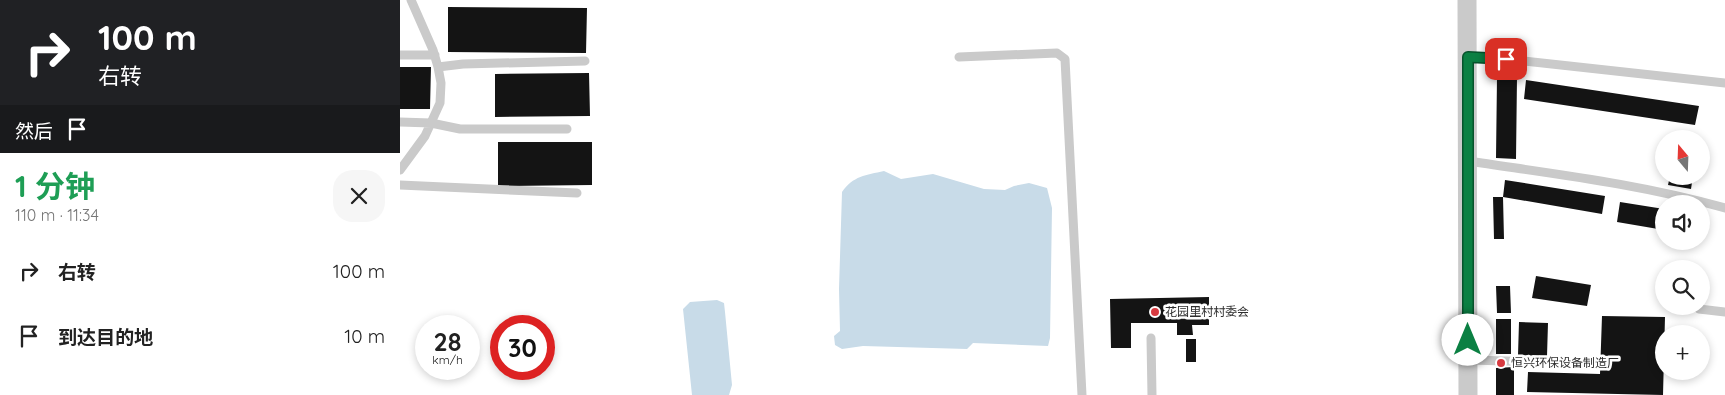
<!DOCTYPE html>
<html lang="zh">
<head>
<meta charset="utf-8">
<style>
  :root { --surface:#fff; --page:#f6f6f6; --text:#222; --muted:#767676 }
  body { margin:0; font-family:Quicksand,"Noto Sans SC",sans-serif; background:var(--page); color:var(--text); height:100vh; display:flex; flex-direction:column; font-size:19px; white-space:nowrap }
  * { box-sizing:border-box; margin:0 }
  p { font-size:16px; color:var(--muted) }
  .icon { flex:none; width:28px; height:28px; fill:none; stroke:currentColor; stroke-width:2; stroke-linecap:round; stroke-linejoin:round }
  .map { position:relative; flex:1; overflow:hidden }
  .side { display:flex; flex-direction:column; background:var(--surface); width:400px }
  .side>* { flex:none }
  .banner { background:#202124; color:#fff; overflow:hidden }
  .needle { width:32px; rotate:341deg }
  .fabs { position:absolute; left:1255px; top:130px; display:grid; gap:10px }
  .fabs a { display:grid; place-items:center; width:55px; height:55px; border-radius:50%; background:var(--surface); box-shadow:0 2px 8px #0003; font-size:25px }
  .speed { position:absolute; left:15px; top:315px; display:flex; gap:10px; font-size:25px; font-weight:700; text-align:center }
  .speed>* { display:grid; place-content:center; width:65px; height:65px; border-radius:50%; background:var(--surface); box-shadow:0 2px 8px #0003; line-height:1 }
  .speed small { font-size:12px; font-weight:400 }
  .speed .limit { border:8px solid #d22; background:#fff; color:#111 }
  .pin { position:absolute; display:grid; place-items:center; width:42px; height:42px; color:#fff; margin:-21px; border-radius:10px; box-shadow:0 2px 8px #0006 }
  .me { position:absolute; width:55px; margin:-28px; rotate:0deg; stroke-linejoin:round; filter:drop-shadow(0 0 4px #0008) }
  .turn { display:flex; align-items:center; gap:18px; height:105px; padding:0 15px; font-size:22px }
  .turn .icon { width:65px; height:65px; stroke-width:2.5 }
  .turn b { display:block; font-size:35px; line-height:42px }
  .then { display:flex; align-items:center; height:48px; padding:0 15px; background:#0003; gap:10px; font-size:19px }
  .round { display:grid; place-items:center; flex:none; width:52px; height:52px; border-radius:20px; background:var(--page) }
  .headline { display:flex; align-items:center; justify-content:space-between; height:85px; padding:0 15px }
  h1 { font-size:30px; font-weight:700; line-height:38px; color:#1e9e55 }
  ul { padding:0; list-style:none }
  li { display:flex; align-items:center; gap:15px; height:65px; padding:0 15px }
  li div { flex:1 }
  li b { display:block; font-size:19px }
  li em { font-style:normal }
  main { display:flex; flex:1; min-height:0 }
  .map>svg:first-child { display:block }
  .water { fill:#c8dbe8 }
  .building { fill:#141414 }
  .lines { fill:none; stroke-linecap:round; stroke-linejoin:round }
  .service { stroke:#cacaca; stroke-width:9 }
  .minor { stroke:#cacaca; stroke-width:19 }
  .route-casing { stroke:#07532c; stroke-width:12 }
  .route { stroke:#0b8043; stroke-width:9 }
  .poi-dot { fill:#d83a40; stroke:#fff; stroke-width:2 }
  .labels { text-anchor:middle; stroke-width:5; stroke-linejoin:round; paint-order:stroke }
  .poi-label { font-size:12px; fill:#2d2d2d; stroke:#fff; text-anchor:start }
</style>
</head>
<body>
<main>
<section class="side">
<div class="banner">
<div class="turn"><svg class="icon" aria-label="right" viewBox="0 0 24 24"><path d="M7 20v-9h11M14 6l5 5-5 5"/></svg><div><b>100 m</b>右转</div></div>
<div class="then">然后<svg class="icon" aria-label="arrive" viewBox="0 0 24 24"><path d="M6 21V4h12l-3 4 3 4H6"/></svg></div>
</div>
<div class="headline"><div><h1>1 分钟</h1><p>110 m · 11:34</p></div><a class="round"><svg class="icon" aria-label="close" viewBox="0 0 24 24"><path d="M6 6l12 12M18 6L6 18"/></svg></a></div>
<ul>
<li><svg class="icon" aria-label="right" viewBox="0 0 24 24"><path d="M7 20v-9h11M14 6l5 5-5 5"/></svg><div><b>右转</b></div><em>100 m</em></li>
<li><svg class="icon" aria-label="arrive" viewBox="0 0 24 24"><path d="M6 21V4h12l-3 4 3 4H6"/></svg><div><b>到达目的地</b></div><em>10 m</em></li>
</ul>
</section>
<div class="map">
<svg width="1325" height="395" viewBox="0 0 1325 395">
  <rect width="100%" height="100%" fill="#fff"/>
  <path class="water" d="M484 171 501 179 533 174 584 189 605 190 614 186 629 183 647 188 652 208 650 338 648 346 573 343 567 349 463 346 442 349 435 345 434 336 440 331 439 289 442 192C453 176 466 175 484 171Z
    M317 300 324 303 325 312 332 385 329 395H292L283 309 290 302Z"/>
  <path class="building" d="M48 7 187 8 186 53 48 52Z
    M0 67H31L30 109H0Z
    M189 73 190 116 95 117V74Z
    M1097 77H1117L1116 159 1096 158Z
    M1126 80 1299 106 1295 125 1124 99Z
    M1277 133 1299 137V139H1276Z
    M98 142H192V185L98 186Z
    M1270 176H1293L1291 189 1268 185Z
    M1105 180 1205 196 1202 214 1103 197Z
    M1093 197H1103L1104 239H1094Z
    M1220 202 1264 209V230L1217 222Z
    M1136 276 1191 285 1187 306 1132 298Z
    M1096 286H1110L1111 313H1097Z
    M809 297V325H792L793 335H777V323H731V348H711L710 299Z
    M1202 316 1265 317 1263 395 1127 392 1128 372 1200 374Z
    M1096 319H1111V354H1096Z
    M1119 322 1148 323 1147 356 1118 355Z
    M786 339H796V362H786Z
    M1114 367V395H1096V368Z"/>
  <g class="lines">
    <path class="service" d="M0 55H35
      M559 57 657 53 665 59 682 395
      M1068 57 1106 59 1325 83
      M38 67 63 64 185 61
      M0 122 31 123 60 129H167
      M1068 161C1154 174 1241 184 1325 208
      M0 170 25 136 40 103 41 83 38 67 33 50 11 0
      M0 185 177 193
      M1299 309 1325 312
      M751 338 752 395
      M1068 360 1188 363"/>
    <path class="minor" d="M1067 0 1068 395"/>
  </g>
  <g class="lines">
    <g class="route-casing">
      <path id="route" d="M1068 340V57L1106 59"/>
    </g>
    <use href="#route" class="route"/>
  </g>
  <g class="poi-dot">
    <circle cx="755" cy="312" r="5"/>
    <circle cx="1101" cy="363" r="5"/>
  </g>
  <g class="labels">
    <g class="poi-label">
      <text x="765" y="316">花园里村村委会</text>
      <text x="1111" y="367">恒兴环保设备制造厂</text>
    </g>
  </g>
</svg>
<div class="fabs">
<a><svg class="needle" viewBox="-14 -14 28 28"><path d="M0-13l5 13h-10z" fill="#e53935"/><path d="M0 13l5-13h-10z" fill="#767676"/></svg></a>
<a><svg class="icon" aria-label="sound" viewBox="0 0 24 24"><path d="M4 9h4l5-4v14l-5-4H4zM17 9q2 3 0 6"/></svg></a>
<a><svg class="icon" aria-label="search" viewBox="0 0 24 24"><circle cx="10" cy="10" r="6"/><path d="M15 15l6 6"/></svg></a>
<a>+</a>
</div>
<div class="speed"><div>28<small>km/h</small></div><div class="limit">30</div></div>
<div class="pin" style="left:1106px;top:59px;background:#d93025"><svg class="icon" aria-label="arrive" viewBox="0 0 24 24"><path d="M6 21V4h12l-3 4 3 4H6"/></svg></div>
<svg class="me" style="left:1068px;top:340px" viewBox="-20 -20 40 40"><circle r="19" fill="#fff"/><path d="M0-13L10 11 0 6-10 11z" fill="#0b8043"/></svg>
</div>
</main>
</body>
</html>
